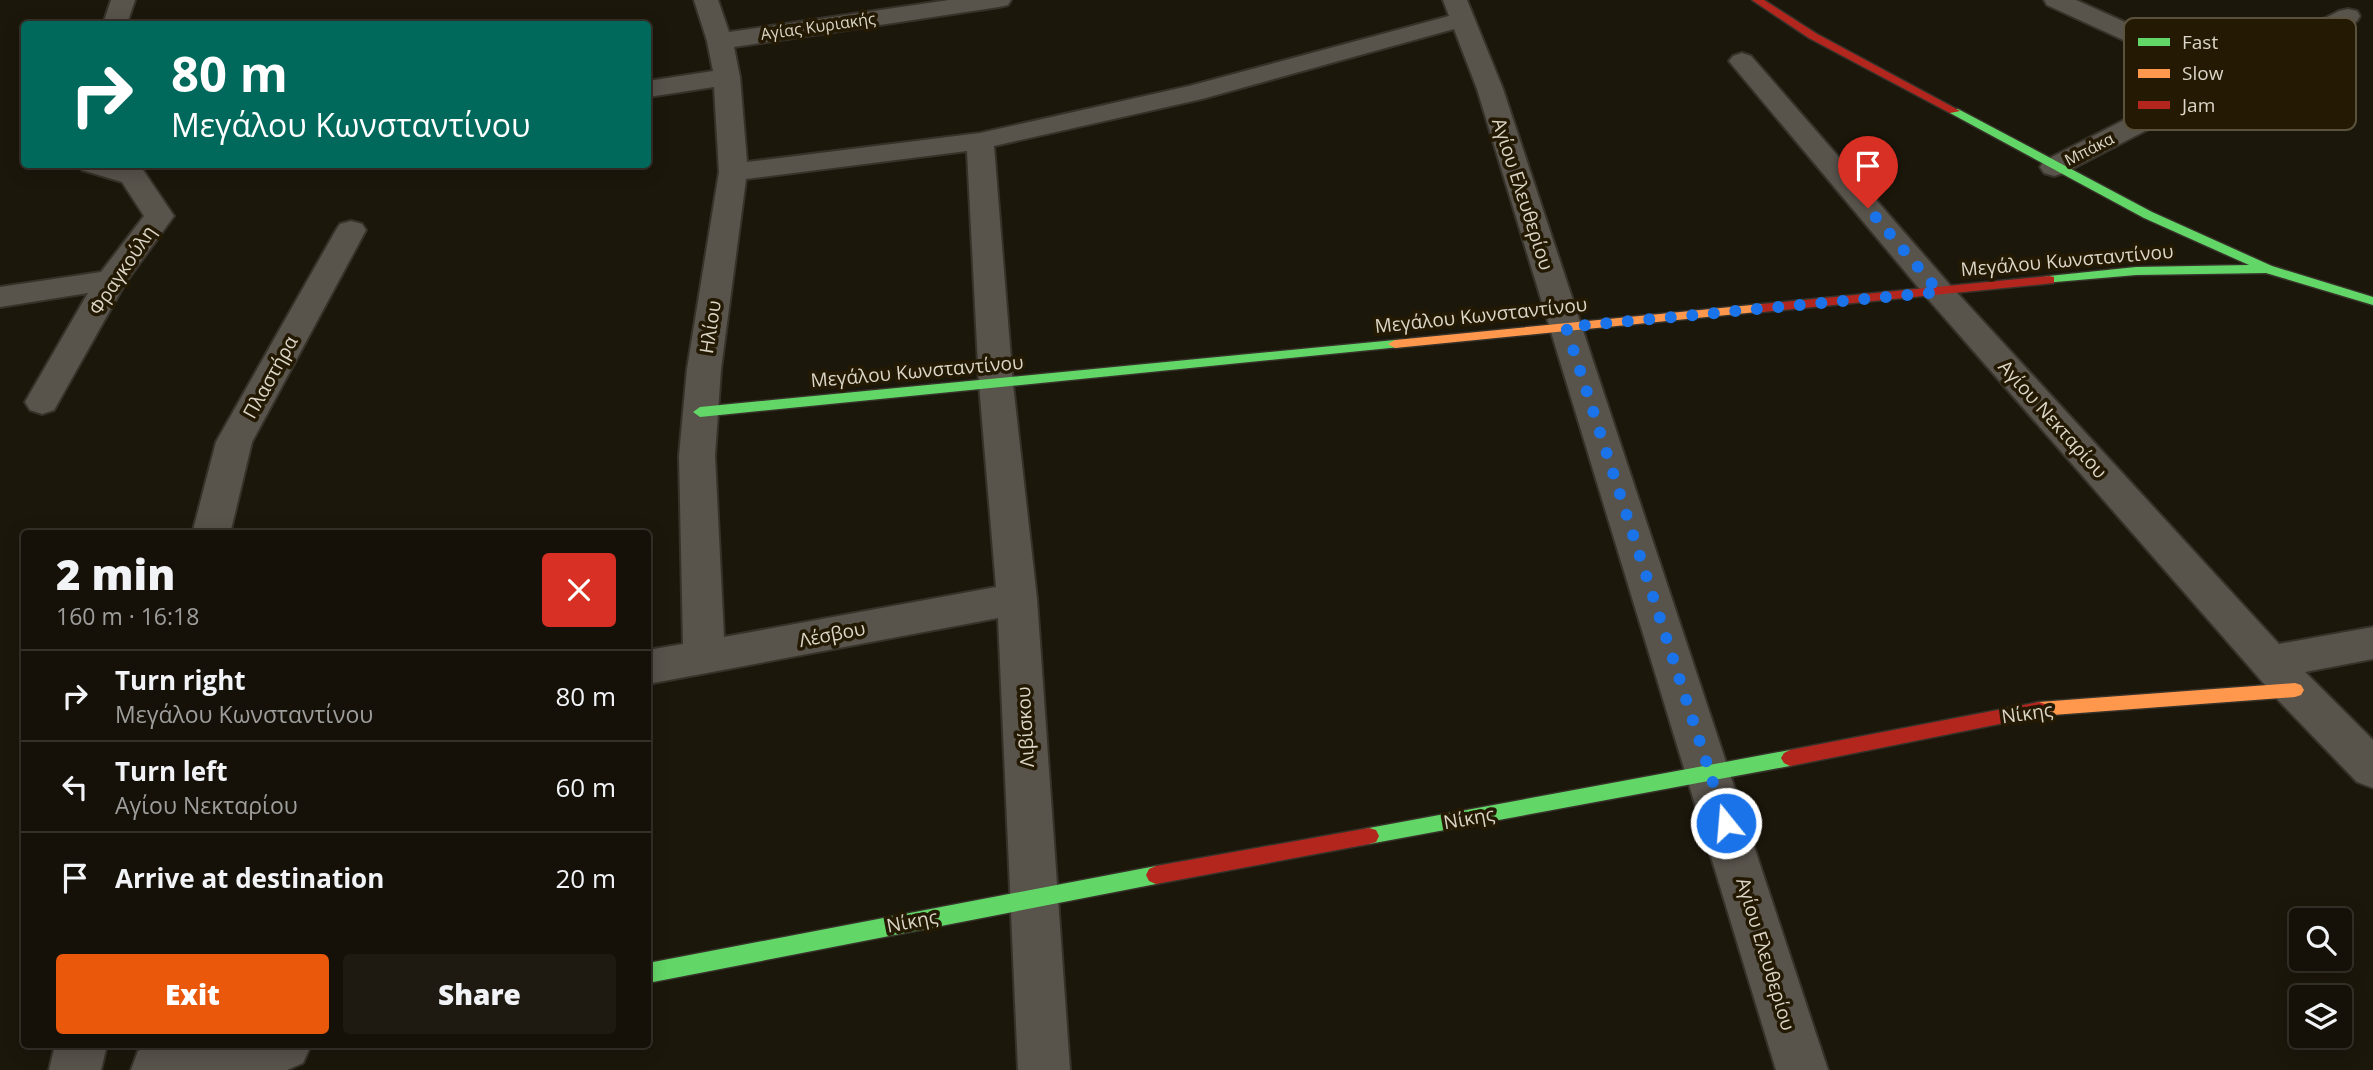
<!DOCTYPE html>
<html lang="en">
<head>
<meta charset="utf-8">
<style>
  :root { --surface:#151108; --page:#1e1a12; --text:#f1f3f6; --muted:#9d9d9c; --line:#343129; --accent:#ea580c }
  body { margin:0; font-family:"Open Sans",sans-serif; background:var(--page); color:var(--text); height:100vh; display:flex; flex-direction:column; font-size:26px; white-space:nowrap }
  * { box-sizing:border-box; margin:0 }
  p { font-size:23px; color:var(--muted) }
  .icon { flex:none; width:38px; height:38px; fill:none; stroke:currentColor; stroke-width:2; stroke-linecap:round; stroke-linejoin:round }
  .map { position:relative; flex:1; overflow:hidden }
  .sheet { position:absolute; left:21px; top:530px; width:630px; height:518px; display:flex; flex-direction:column; background:var(--surface); border-radius:7px; box-shadow:0 4px 18px #0003,0 0 0 2px var(--line) }
  .sheet>* { flex:none }
  .guide { position:absolute; left:21px; top:21px; width:630px; height:147px; border-radius:7px; box-shadow:0 4px 18px #0003,0 0 0 2px var(--line); background:#00695c; color:#fff; overflow:hidden }
  .tools { position:absolute; left:2289px; top:908px; display:grid; gap:14px }
  .tools a { display:grid; place-items:center; width:63px; height:63px; border-radius:7px; background:var(--surface); box-shadow:0 4px 18px #0003,0 0 0 2px var(--line); font-size:35px }
  .pin { position:absolute; display:grid; place-items:center; width:60px; height:60px; color:#fff; margin:-72px -30px; border-radius:50% 50% 50% 0; rotate:-45deg; box-shadow:0 0 7px #0007 }
  .pin .icon { rotate:45deg }
  .me { position:absolute; width:77px; margin:-38px; rotate:343deg; stroke-linejoin:round; filter:drop-shadow(0 0 5px #0008) }
  .turn { display:flex; align-items:center; gap:24px; height:147px; padding:0 35px; font-size:32px }
  .turn .icon { width:91px; height:91px; stroke-width:2.5 }
  .turn b { display:block; font-size:49px; line-height:60px }
  .round { display:grid; place-items:center; flex:none; width:74px; height:74px; border-radius:7px; background:var(--page) }
  .head { display:flex; align-items:center; justify-content:space-between; height:119px; padding:0 35px }
  h1 { font-size:42px; font-weight:800; line-height:52px }
  .action { display:flex; gap:14px; margin-top:auto; padding:14px 35px }
  .action a { flex:1; height:80px; border-radius:7px; background:var(--accent); color:#fff; font-size:28px; font-weight:800; line-height:80px; text-align:center }
  .action a+a { background:var(--page); color:var(--text) }
  ul { padding:0; list-style:none }
  li { display:flex; align-items:center; gap:21px; height:91px; padding:0 35px; border-top:2px solid var(--line) }
  li div { flex:1 }
  li b { display:block; font-size:26px }
  li em { font-style:normal }
  .map>svg:first-child { display:block }
  .lines { fill:none; stroke-linecap:round; stroke-linejoin:round }
  .street-casing { stroke:#36322a; stroke-width:4 }
  .fast-casing { stroke:#36322a; stroke-width:3 }
  .slow-casing { stroke:#36322a; stroke-width:3 }
  .jam-casing { stroke:#36322a; stroke-width:3 }
  .street { fill:#58534b; fill-rule:evenodd }
  .fast { fill:#63d668; fill-rule:evenodd }
  .slow { fill:#ff974d; fill-rule:evenodd }
  .jam { fill:#b3261e; fill-rule:evenodd }
  .route { stroke:#1a73e8; stroke-width:12; stroke-dasharray:0 21.6 }
  .labels { text-anchor:middle; stroke-width:7; stroke-linejoin:round; paint-order:stroke }
  .far-street-label { font-size:16px; fill:#dcd6c8; stroke:#241a03 }
  .street-label { font-size:19px; fill:#dcd6c8; stroke:#241a03 }
  .key { fill:#241a03; stroke:#5b523e; stroke-width:2 }
  .key-label { font-size:19px; fill:#dcd6c8 }
</style>
</head>
<body>
<div class="map">
<svg width="2373" height="1070" viewBox="0 0 2373 1070">
  <rect width="100%" height="100%" fill="#1c170b"/>
  <g class="lines">
    <g class="street-casing">
      <path id="street" d="M111 0H135L127 24H103Z
        M694 0H718L729 32 949 0H1011L1008 5 999 7 734 47 740 77 747 162 980 133 1189 86 1449 16 1443 0H1467L1503 89 1828 1070H1776L1477 89 1454 29 1202 99 994 146 1013 384 1037 599 1070 1070H1018L998 618 648 684V650L683 644 679 456 687 369 719 172 714 87 648 97V81L713 71 707 41ZM967 151 979 384 996 587 724 637 715 456 721 369 746 179Z
        M2044 0H2076L2227 68 2339 11 2348 9 2357 11 2360 16 2357 21 2064 173 2054 176 2044 173 2040 167 2044 161 2206 78 2047 5Z
        M1742 53 1751 56 1950 285 2279 644 2373 627V659L2305 672 2373 740V788L2357 782 2280 702 1928 299 1733 66 1729 61 1733 56Z
        M78 164H125L143 170 174 216 126 282 54 410 42 414 30 410 25 402 88 293 0 307V287L101 272 144 216 122 182 82 170Z
        M351 221 362 224 366 230 252 442 230 534H192L216 442 336 230 340 224Z
        M55 1045H107L101 1070H49Z
        M154 1045H311L303 1063 287 1070H131L138 1051Z"/>
    </g>
    <g class="fast-casing">
      <path id="fast" d="M1950 109H1958L2152 212 2272 266 2373 297V305L2266 273 2136 275 2044 283V277L2049 276 2136 267 2249 265 2144 218 1950 113Z
        M1395 340 1402 344 1400 347 700 417 693 412 700 407Z
        M1790 750 1796 753 1799 758 1796 763 1790 766 1369 844 1362 842 1359 836 1362 830 1369 828Z
        M1156 866 1163 869 1166 875 1163 881 1156 884 648 983V963Z"/>
    </g>
    <g class="slow-casing">
      <path id="slow" d="M1762 304 1769 308 1767 311 1395 348 1388 344 1395 340Z
        M2295 683 2301 685 2304 690 2301 695 2295 697 2039 716 2033 714 2030 709 2033 704 2039 702Z"/>
    </g>
    <g class="jam-casing">
      <path id="jam" d="M1752 0H1764L1817 34 1960 111 1950 113 1809 38Z
        M2049 276 2054 277V283L1762 312 1755 308 1762 304Z
        M2039 702 2045 704 2048 709 2045 714 2039 716 1790 766 1784 763 1781 758 1784 753 1790 750Z
        M1369 828 1376 830 1379 836 1376 842 1369 844 1156 884 1149 881 1146 875 1149 869 1156 866Z"/>
    </g>
    <use href="#street" class="street"/>
    <use href="#fast" class="fast"/>
    <use href="#slow" class="slow"/>
    <use href="#jam" class="jam"/>
  </g>
  <g class="lines">
    <path class="route" d="M1726 823 1566 327 1939 292 1868 208"/>
  </g>
  <g class="labels">
    <g class="far-street-label">
      <text transform="translate(818 26) rotate(-8)" y="6">Αγίας Κυριακής</text>
      <text transform="translate(2089 149) rotate(-27)" y="6">Μπάκα</text>
    </g>
    <g class="street-label">
      <text transform="translate(1523 194) rotate(72)" y="7">Αγίου Ελευθερίου</text>
      <text transform="translate(2067 260) rotate(-5)" y="7">Μεγάλου Κωνσταντίνου</text>
      <text transform="translate(122 270) rotate(-56)" y="7">Φραγκούλη</text>
      <text transform="translate(1481 315) rotate(-6)" y="7">Μεγάλου Κωνσταντίνου</text>
      <text transform="translate(710 327) rotate(-81)" y="7">Ηλίου</text>
      <text transform="translate(917 371) rotate(-5)" y="7">Μεγάλου Κωνσταντίνου</text>
      <text transform="translate(270 377) rotate(-61)" y="7">Πλαστήρα</text>
      <text transform="translate(2053 419) rotate(48)" y="7">Αγίου Νεκταρίου</text>
      <text transform="translate(832 634) rotate(-11)" y="7">Λέσβου</text>
      <text transform="translate(2027 713) rotate(-8)" y="7">Νίκης</text>
      <text transform="translate(1025 727) rotate(-93)" y="7">Λιβίσκου</text>
      <text transform="translate(1469 818) rotate(-10)" y="7">Νίκης</text>
      <text transform="translate(912 921) rotate(-11)" y="7">Νίκης</text>
      <text transform="translate(1766 954) rotate(73)" y="7">Αγίου Ελευθερίου</text>
    </g>
  </g>
  <rect x="2124" y="18" width="232" height="112" rx="10" class="key"/>
  <rect x="2138" y="38" width="32" height="8" fill="#63d668"/>
  <rect x="2138" y="69" width="32" height="9" fill="#ff974d"/>
  <rect x="2138" y="101" width="32" height="8" fill="#b3261e"/>
  <g class="key-label">
    <text x="2182" y="49">Fast</text>
    <text x="2182" y="80">Slow</text>
    <text x="2182" y="112">Jam</text>
  </g>
</svg>
<div class="tools">
<a><svg class="icon" aria-label="search" viewBox="0 0 24 24"><circle cx="10" cy="10" r="6"/><path d="M15 15l6 6"/></svg></a>
<a><svg class="icon" aria-label="layers" viewBox="0 0 24 24"><path d="M12 4l9 5-9 5-9-5zM3 14l9 5 9-5"/></svg></a>
</div>
<div class="pin" style="left:1868px;top:208px;background:#d93025"><svg class="icon" aria-label="arrive" viewBox="0 0 24 24"><path d="M6 21V4h12l-3 4 3 4H6"/></svg></div>
<svg class="me" style="left:1726px;top:823px" viewBox="-20 -20 40 40"><circle r="17" fill="#1a73e8" stroke="#fff" stroke-width="3"/><path d="M0-11L8 9 0 5-8 9z" fill="#fff"/></svg>
<div class="guide">
<div class="turn"><svg class="icon" aria-label="right" viewBox="0 0 24 24"><path d="M7 20v-9h11M14 6l5 5-5 5"/></svg><div><b>80 m</b>Μεγάλου Κωνσταντίνου</div></div>
</div>
<section class="sheet">
<div class="head"><div><h1>2 min</h1><p>160 m · 16:18</p></div><a class="round" style="background:#d93025;color:#fff"><svg class="icon" aria-label="close" viewBox="0 0 24 24"><path d="M6 6l12 12M18 6L6 18"/></svg></a></div>
<ul>
<li><svg class="icon" aria-label="right" viewBox="0 0 24 24"><path d="M7 20v-9h11M14 6l5 5-5 5"/></svg><div><b>Turn right</b><p>Μεγάλου Κωνσταντίνου</p></div><em>80 m</em></li>
<li><svg class="icon" aria-label="left" viewBox="0 0 24 24"><path d="M17 20v-9H6M10 6l-5 5 5 5"/></svg><div><b>Turn left</b><p>Αγίου Νεκταρίου</p></div><em>60 m</em></li>
<li><svg class="icon" aria-label="arrive" viewBox="0 0 24 24"><path d="M6 21V4h12l-3 4 3 4H6"/></svg><div><b>Arrive at destination</b></div><em>20 m</em></li>
</ul>
<div class="action"><a>Exit</a><a>Share</a></div>
</section>
</div>
</body>
</html>
